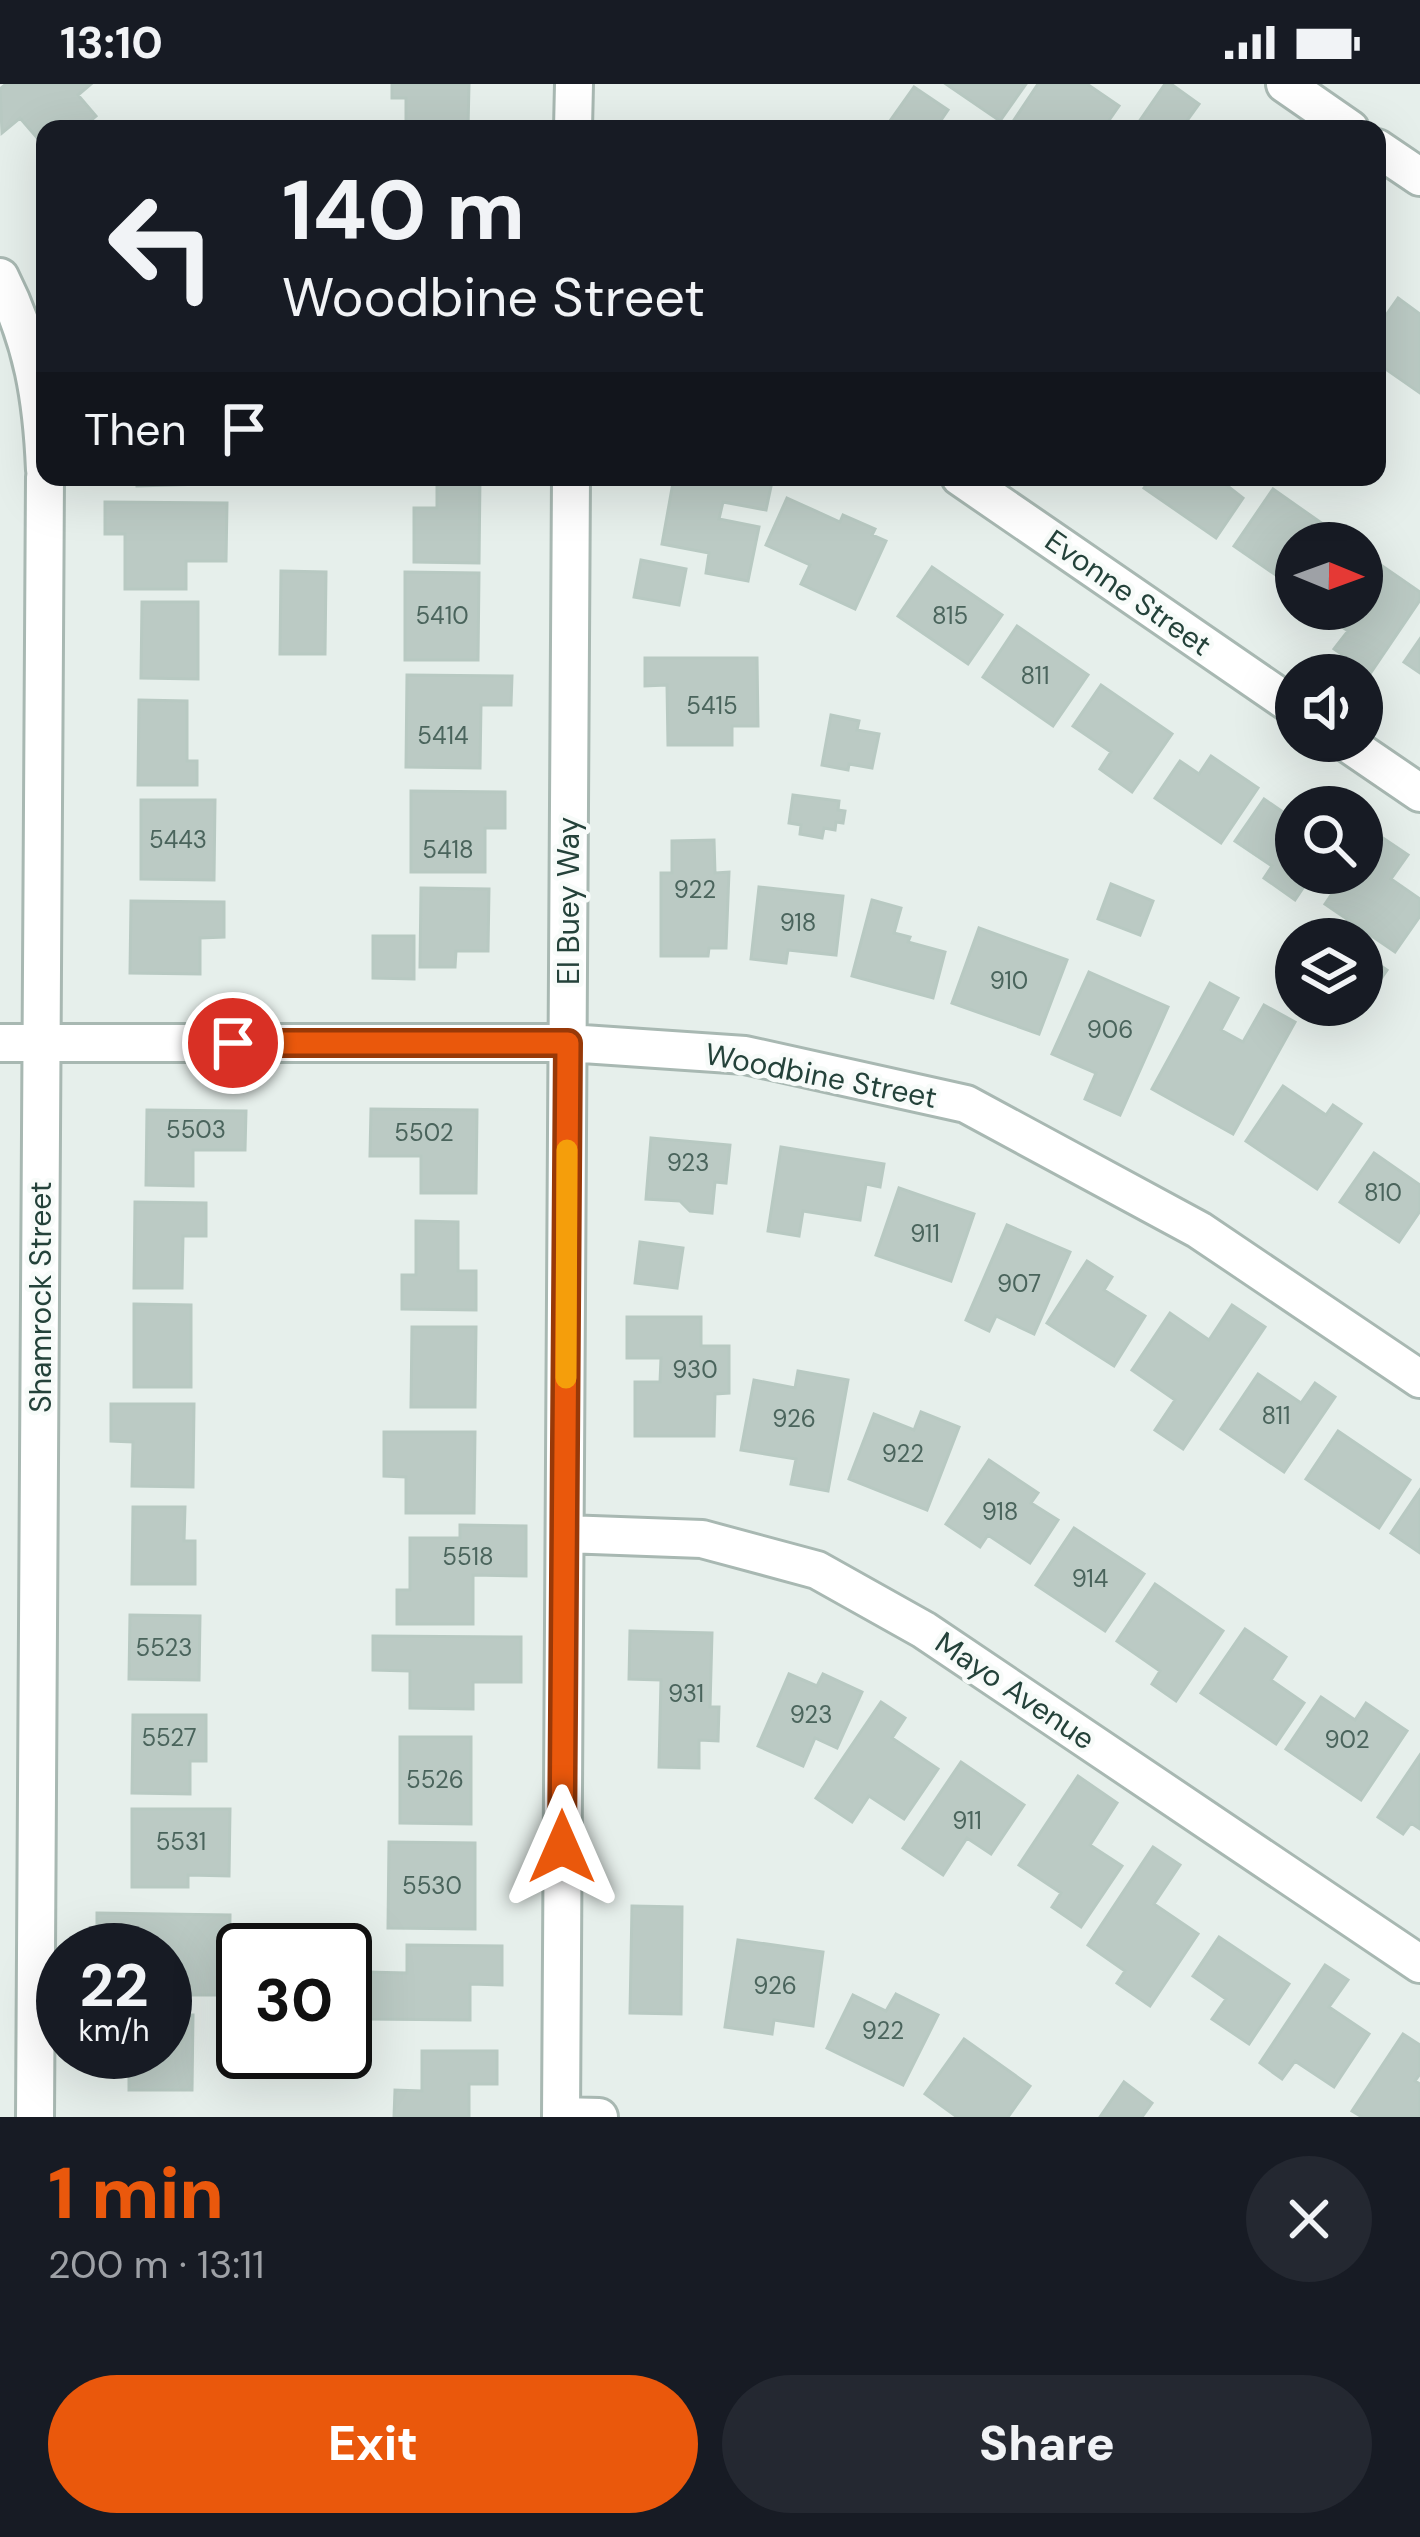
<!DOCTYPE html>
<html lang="en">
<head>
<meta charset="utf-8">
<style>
  :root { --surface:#171b24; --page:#242831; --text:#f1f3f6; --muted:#9ea1a6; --accent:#ea580c }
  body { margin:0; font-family:"DM Sans",sans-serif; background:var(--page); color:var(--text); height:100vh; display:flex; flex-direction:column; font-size:45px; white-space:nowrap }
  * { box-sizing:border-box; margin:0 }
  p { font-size:39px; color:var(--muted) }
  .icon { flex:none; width:66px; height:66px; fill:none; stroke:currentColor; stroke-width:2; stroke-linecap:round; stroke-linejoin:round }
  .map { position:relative; height:2033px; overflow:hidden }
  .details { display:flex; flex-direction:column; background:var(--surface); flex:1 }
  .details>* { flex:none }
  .hud { position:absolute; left:36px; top:36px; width:1350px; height:366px; border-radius:24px; box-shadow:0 12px 48px #0002; background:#171b24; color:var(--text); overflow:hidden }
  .needle { width:78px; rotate:91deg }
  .tools { position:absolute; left:1275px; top:438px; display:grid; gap:24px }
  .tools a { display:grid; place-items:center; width:108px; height:108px; border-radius:50%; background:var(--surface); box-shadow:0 12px 48px #0002; font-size:60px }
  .speed { position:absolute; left:36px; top:1839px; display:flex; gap:24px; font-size:60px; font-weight:700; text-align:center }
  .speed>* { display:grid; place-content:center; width:156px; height:156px; border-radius:50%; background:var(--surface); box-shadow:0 12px 48px #0002; line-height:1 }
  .speed small { font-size:30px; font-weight:400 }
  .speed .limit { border:6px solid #111; border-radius:18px; background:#fff; color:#111 }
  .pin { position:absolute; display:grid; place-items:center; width:102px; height:102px; color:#fff; margin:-51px; border:6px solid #fff; border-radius:50%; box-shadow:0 3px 12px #0007 }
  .me { position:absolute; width:132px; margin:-66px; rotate:0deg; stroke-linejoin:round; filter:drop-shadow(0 0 9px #0008) }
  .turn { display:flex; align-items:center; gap:42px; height:252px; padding:0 48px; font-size:54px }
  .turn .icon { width:156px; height:156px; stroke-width:2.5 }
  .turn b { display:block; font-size:84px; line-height:102px }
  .then { display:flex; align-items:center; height:114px; padding:0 48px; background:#0003; gap:24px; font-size:45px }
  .round { display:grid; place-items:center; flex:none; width:126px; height:126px; border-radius:63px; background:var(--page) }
  .summary { display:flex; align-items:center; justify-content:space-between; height:204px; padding:0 48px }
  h1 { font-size:72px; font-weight:800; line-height:90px; color:var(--accent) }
  .action { display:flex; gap:24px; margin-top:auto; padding:24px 48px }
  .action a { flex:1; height:138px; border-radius:72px; background:var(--accent); color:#fff; font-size:48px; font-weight:800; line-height:138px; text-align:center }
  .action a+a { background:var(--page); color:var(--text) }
  .status { display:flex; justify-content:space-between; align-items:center; height:84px; padding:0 60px; background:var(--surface); direction:ltr }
  .status svg { height:33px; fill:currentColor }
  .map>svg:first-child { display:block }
  .building { fill:#bbcac4; stroke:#b8c9c2; stroke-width:3 }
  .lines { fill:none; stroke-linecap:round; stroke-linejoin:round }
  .minor-casing { stroke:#a8b8b2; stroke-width:42 }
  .minor { stroke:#fff; stroke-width:36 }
  .route-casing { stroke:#983908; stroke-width:30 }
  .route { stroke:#ea580c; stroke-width:21 }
  .slow { stroke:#f59e0b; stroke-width:21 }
  .labels { text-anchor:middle; stroke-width:9; stroke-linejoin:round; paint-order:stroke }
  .number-label { font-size:24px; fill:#4a645c }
  .street-label { font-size:30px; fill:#24423a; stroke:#f7fbf9 }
</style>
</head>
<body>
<div class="status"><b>13:10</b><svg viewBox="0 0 49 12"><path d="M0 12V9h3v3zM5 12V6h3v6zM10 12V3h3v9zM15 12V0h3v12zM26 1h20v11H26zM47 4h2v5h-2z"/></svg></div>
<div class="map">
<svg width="1420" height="2033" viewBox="0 0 1420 2033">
  <rect width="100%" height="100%" fill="#e6efeb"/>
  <path class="building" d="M6 0H91L78 11 96 32 81 45H45V63L20 34 2 49 0 5Z
    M392 0H469L468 45H406V14H392Z
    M946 0H1026L1000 37Z
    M1038 0H1087L1119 22 1103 45H1008Z
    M1165 0H1171L1199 20 1181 45H1134Z
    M914 3 948 26 935 45H901L890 37Z
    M1398 214 1420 230V309L1377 279V244Z
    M137 393H204V400L137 402Z
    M437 393H480L479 479 414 478V424H437Z
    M674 393 733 398 734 393H773L766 426 723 418 719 435 759 443 748 497 706 489 709 469 662 460Z
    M1151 393H1216L1243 414 1216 454 1144 404Z
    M1273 405 1337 450 1331 459H1296V505L1234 462Z
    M787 414 840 438 843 431 875 445 872 451 886 457 855 525 801 500 810 481 766 461Z
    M105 418 227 419 226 477H186V505H125V450H105Z
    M1362 468 1420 508V516L1370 590 1334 565 1348 547 1317 525H1362Z
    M641 476 686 485 679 521 634 513Z
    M932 483 1002 531 968 580 898 532Z
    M281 487 326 488 325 570H280Z
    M405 488 479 489 478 576H405Z
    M142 518H198V595L141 594Z
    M1017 542 1088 591 1053 642 983 593Z
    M1420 555V589L1404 578Z
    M645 574H757L758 642H732V661H668L667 601 645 602Z
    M407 591 512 592 511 621H481L480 684 406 683Z
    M1101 601 1172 650 1132 708 1100 685 1111 668 1073 642Z
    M139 616 187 617V677H197V701H138Z
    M831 631 859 637 857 646 879 650 872 684 849 680 848 686 822 681Z
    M1211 672 1258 704 1221 759 1155 714 1180 677 1199 690Z
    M411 707 505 708V744H485V788H411Z
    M793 711 839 717 838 726 845 727 843 739 836 738 835 746 824 744 822 754 800 750 801 741 789 739Z
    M1264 715 1296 737V789H1313L1295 816 1264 794 1272 782 1235 757Z
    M141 716H215L214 796 141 795Z
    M1374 748 1408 771 1391 795 1420 815V832L1395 868 1325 820 1346 789H1362V765Z
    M714 756 715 789 729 788 726 864H709L708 872H661V789H672V757Z
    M1111 800 1153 817 1140 851 1098 835Z
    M759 803 843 812 836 871 788 866 786 879 751 875Z
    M421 804 489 805 488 867H456L455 883H420Z
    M872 816 901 824 894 849 910 853 908 858 945 868 933 914 852 892Z
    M131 817 224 818V853L200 854V890L130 889Z
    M979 844 1067 876 1039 950 952 919Z
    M373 852H414V895L373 894Z
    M1367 872 1387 886 1355 932 1338 921H1362V874Z
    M1089 888 1168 923 1120 1031 1085 1015 1096 989 1052 970Z
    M1210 899 1238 914 1221 946 1243 958 1264 921 1295 938 1233 1050 1152 1005Z
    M1283 1002 1326 1031 1333 1021 1361 1040 1317 1105 1246 1057Z
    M371 1025 477 1026 476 1109H421V1072H370Z
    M147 1026 246 1027 245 1066H193V1102L146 1101Z
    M651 1054 730 1061 726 1099 715 1098 712 1129 690 1127 680 1117 646 1115Z
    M781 1063 884 1080 880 1103 866 1100 860 1136 803 1127 799 1152 768 1147Z
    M1374 1069 1420 1101V1127L1399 1158 1340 1118Z
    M899 1104 974 1130 951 1197 876 1171Z
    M135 1118 206 1119V1152H183L182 1204H134Z
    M416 1137 458 1138V1187H476V1226L402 1225V1191H416Z
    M1007 1141 1070 1168 1034 1250 996 1232 989 1247 966 1236Z
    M640 1158 683 1164 677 1204 635 1199Z
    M1087 1177 1112 1193 1104 1206 1145 1232 1114 1282 1047 1239Z
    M134 1220 191 1221V1303H134Z
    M1232 1221 1265 1243 1183 1365 1155 1346 1175 1316 1132 1286 1170 1229 1209 1256Z
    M627 1233H701V1262H729V1309L715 1310 714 1352H635V1298H660L661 1274H627Z
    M412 1243H476L475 1323H411Z
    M798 1287 848 1296 828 1407 791 1400 796 1375 741 1366 754 1296 795 1304Z
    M1258 1290 1301 1319 1315 1299 1335 1313 1284 1388 1221 1345Z
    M111 1320H194L193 1403 132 1402 133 1358 111 1357Z
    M921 1328 959 1343 927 1426 849 1395 874 1330 914 1346Z
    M1338 1347 1410 1396 1379 1444 1306 1395Z
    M384 1348H475L474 1429H406V1393L384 1392Z
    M989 1376 1038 1409 1031 1419 1058 1436 1030 1479 988 1451 980 1463 946 1440Z
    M1420 1406V1469L1391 1449Z
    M133 1423H185L184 1457H195V1500H132Z
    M460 1441 526 1442V1492L473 1491V1540H397V1506H410V1454H460Z
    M1074 1444 1144 1490 1105 1547 1036 1501Z
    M1155 1500 1223 1547 1176 1617 1152 1600 1160 1587 1117 1557Z
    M130 1531 200 1532 199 1596 129 1595Z
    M1245 1545 1286 1573 1271 1596 1304 1619 1276 1660 1201 1609Z
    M630 1547 712 1549 710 1623H719L718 1657 699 1656V1684L659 1683 661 1596 629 1595Z
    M373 1552 521 1553V1598H473V1625L410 1624V1587L373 1586Z
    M789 1590 817 1602 823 1590 862 1608 837 1664 815 1654 803 1682 758 1662Z
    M1321 1613 1355 1636 1366 1619 1407 1647 1361 1716 1286 1665Z
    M881 1618 905 1634 892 1654 938 1685 904 1735 869 1712 852 1738 816 1714Z
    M133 1631H206V1677H190V1710L132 1709Z
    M400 1653H471V1740L400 1739Z
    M1420 1671V1745L1411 1739 1403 1750 1378 1733Z
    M961 1678 1024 1721 991 1770 967 1754 943 1791 903 1764Z
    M1078 1692 1117 1719 1090 1761 1122 1782 1081 1843 1052 1823 1061 1809 1019 1781Z
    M132 1725H230L229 1792 188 1791V1803H132Z
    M389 1758 475 1759V1845L388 1844Z
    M1153 1763 1180 1781 1154 1820 1198 1850 1150 1922 1117 1899 1125 1887 1088 1861Z
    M632 1822 682 1823 681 1930 630 1929Z
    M97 1829 230 1831 229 1911H165V1866H97Z
    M1219 1853 1289 1900 1249 1960 1212 1935 1226 1915 1193 1892Z
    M738 1856 823 1868 813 1942 774 1936 772 1950 725 1943Z
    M407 1861 502 1862V1901L470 1900V1936L367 1935V1888L407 1889Z
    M1325 1881 1348 1896 1329 1923 1369 1950 1334 2003 1295 1977 1282 1995 1260 1979Z
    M896 1910 938 1931 903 2001 827 1964 853 1911 886 1927Z
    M165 1931H193L192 2006H129V1968H165Z
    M1403 1950 1420 1961V1990L1415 1997 1420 2000V2033H1362L1352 2027Z
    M964 1955 1030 2002 1008 2033H957L925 2010Z
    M422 1967H497V2000H469V2033H394L395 2006 422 2007Z
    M1124 1998 1152 2019 1142 2033H1100Z"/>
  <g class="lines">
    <g class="minor-casing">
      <path id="minor" d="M1285 0 1350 45
        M573 45 574 0
        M1377 64 1420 93
        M0 193C33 258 42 315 45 386
        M960 393 1296 624
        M1344 657 1420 709
        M0 959H568L745 971 966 1020 1199 1146 1420 1295
        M565 1450 702 1455 817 1486 924 1546 1420 1880
        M561 2032 599 2033
        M35 2033 45 393
        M561 2033 571 393"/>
    </g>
    <use href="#minor" class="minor"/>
  </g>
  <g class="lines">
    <g class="route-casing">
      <path id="route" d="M233 959H568L562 1763"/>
    </g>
    <use href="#route" class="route"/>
    <path class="slow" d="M566 1294 567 1066"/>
  </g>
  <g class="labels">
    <g class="number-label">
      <text x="442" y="540">5410</text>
      <text x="950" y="540">815</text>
      <text x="1035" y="600">811</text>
      <text x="712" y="630">5415</text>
      <text x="443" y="660">5414</text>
      <text x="178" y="764">5443</text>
      <text x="448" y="774">5418</text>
      <text x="695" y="814">922</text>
      <text x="798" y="847">918</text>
      <text x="1009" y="905">910</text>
      <text x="1110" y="954">906</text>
      <text x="196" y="1054">5503</text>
      <text x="424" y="1057">5502</text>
      <text x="688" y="1087">923</text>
      <text x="1383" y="1117">810</text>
      <text x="925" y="1158">911</text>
      <text x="1019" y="1208">907</text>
      <text x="695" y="1294">930</text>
      <text x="1276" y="1340">811</text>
      <text x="794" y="1343">926</text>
      <text x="903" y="1378">922</text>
      <text x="1000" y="1436">918</text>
      <text x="468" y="1481">5518</text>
      <text x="1090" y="1503">914</text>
      <text x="164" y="1572">5523</text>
      <text x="686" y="1618">931</text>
      <text x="811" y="1639">923</text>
      <text x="169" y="1662">5527</text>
      <text x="1347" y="1664">902</text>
      <text x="435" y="1704">5526</text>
      <text x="967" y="1745">911</text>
      <text x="181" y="1766">5531</text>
      <text x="432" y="1810">5530</text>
      <text x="775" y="1910">926</text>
      <text x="883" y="1955">922</text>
    </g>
    <g class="street-label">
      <text transform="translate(1128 509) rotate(35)" y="10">Evonne Street</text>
      <text transform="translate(569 817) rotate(-90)" y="10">El Buey Way</text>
      <text transform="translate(821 992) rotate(11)" y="10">Woodbine Street</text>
      <text transform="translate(41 1213) rotate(-90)" y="10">Shamrock Street</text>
      <text transform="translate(1015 1607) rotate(34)" y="10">Mayo Avenue</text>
    </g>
  </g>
</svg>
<div class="tools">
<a><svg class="needle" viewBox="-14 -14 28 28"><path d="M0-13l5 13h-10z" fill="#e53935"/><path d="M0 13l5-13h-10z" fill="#9ea1a6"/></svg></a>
<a><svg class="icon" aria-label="sound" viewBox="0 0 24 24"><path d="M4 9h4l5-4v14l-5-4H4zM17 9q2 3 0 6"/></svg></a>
<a><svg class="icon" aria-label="search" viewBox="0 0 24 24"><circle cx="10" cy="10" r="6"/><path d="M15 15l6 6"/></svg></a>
<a><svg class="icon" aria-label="layers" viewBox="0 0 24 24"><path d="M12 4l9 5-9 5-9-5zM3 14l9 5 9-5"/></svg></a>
</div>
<div class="speed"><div>22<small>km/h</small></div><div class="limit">30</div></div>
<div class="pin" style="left:233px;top:959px;background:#d93025"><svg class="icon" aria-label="arrive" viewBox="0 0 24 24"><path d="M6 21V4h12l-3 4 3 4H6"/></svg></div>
<svg class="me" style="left:562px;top:1763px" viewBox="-20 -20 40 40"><path d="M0-17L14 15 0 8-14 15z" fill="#ea580c" stroke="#fff" stroke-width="4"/></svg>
<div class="hud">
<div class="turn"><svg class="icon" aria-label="left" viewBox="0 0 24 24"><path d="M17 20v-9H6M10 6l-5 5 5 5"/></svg><div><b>140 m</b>Woodbine Street</div></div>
<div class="then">Then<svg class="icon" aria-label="arrive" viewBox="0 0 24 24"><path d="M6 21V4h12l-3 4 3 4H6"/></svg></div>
</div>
</div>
<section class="details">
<div class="summary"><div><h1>1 min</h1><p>200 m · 13:11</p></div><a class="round"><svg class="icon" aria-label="close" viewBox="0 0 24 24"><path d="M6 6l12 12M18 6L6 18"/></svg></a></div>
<div class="action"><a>Exit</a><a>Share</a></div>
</section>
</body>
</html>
